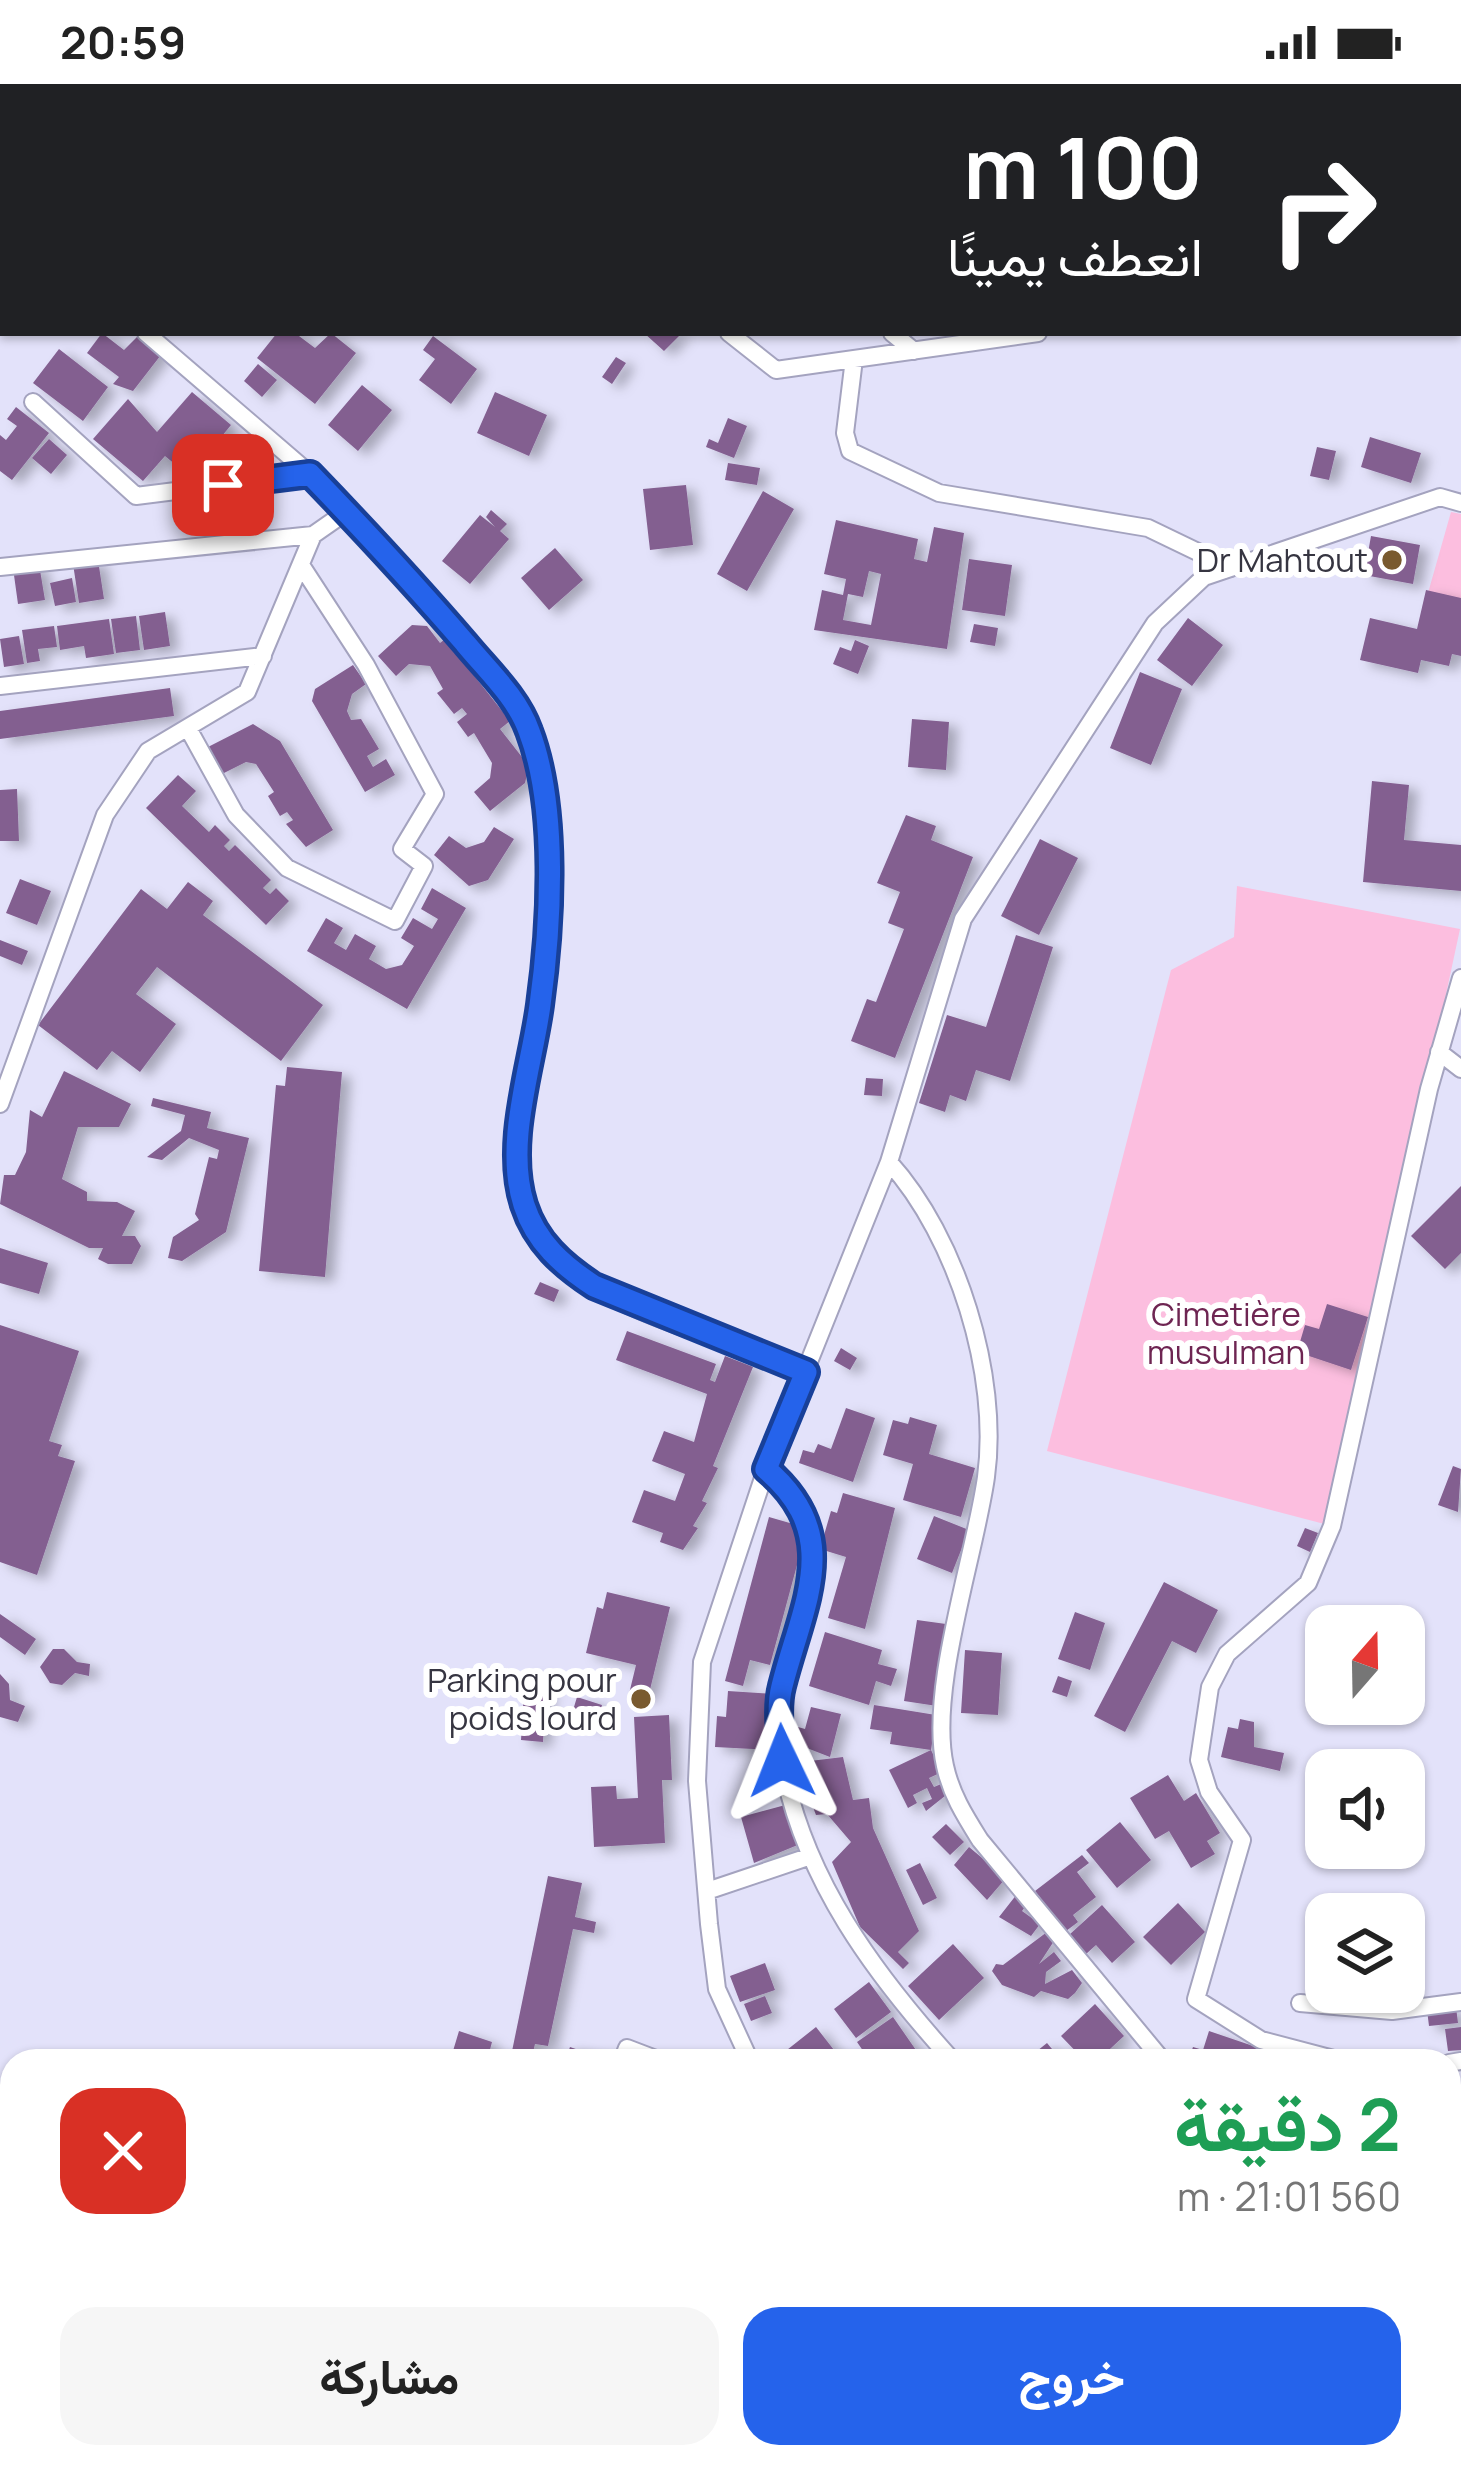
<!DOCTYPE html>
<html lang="ar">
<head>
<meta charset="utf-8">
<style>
  :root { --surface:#fff; --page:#f6f6f6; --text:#222; --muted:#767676; --accent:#2563eb }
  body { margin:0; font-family:Manrope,Vazirmatn,sans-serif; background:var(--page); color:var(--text); direction:rtl; height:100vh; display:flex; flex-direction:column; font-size:45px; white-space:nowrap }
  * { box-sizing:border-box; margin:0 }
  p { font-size:39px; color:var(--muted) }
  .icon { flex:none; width:66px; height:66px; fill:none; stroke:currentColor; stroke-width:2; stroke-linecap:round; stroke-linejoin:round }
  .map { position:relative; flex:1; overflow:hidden; direction:ltr }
  .sheet { position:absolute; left:0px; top:1965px; width:1461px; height:420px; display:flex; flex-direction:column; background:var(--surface); border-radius:36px 36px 0 0; box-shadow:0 3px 9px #0004; direction:rtl }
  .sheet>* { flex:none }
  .banner { position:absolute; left:0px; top:0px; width:1461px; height:252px; box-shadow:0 3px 9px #0004; direction:rtl; background:#202124; color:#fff; overflow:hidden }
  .needle { width:78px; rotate:20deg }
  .buttons { position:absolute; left:1305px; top:1521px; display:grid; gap:24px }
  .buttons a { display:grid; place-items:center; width:120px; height:120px; border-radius:24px; background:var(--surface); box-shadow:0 3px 9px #0004; font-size:60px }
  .pin { position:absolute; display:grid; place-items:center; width:102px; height:102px; color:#fff; margin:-51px; border-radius:24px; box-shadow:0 6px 18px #0006 }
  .me { position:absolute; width:132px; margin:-66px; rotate:358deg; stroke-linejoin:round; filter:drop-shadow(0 0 9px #0008) }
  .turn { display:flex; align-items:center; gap:42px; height:252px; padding:0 60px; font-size:54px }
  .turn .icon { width:156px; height:156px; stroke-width:2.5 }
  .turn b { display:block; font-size:84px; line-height:102px }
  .round { display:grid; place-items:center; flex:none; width:126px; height:126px; border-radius:36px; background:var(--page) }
  .overview { display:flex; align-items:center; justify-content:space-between; height:204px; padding:0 60px }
  h1 { font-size:72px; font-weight:700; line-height:90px; color:#1e9e55 }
  .primary-button { display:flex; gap:24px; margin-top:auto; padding:24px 60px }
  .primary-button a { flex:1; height:138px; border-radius:36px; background:var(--accent); color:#fff; font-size:48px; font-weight:700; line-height:138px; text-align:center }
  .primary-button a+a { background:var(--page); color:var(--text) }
  .status { display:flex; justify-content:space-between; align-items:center; height:84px; padding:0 60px; background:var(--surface); direction:ltr }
  .status svg { height:33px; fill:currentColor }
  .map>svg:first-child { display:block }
  .green { fill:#fcbedf }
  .building { fill:#835f90; fill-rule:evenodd; filter:url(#shadow) }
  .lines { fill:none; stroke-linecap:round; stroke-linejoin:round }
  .minor-casing { stroke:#a4a3bf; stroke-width:20 }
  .minor { stroke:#fff; stroke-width:16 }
  .route-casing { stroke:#184099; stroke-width:30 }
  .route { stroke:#2563eb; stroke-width:21 }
  .poi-dot { fill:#795a2f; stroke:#fff; stroke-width:4.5 }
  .labels { text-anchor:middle; stroke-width:12; stroke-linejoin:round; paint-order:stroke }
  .poi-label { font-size:33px; fill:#363541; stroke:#fff; text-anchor:end }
  .park-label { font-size:33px; fill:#6e2552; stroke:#fff }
</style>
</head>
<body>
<div class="status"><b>20:59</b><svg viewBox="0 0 49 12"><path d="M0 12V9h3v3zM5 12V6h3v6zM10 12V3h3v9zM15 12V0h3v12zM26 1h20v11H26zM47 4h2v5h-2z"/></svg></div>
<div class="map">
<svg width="1461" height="2385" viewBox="0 0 1461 2385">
  <defs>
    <filter id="shadow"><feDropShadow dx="9" dy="5" stdDeviation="6" flood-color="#0004"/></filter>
  </defs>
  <rect width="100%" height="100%" fill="#e3e2fa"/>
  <path class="green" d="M1451 428 1461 430V519L1428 509Z
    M1237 802 1460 845 1332 1442 1047 1367 1171 886 1234 853Z"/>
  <path class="building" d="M102 249 124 266 141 249 164 267 133 307 113 300 119 293 87 269Z
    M277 249H295L315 264 331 249 356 269 315 320 257 274Z
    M644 249H682L664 267Z
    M433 252 477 285 451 320 419 296 435 275 423 266Z
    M59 265 108 303 83 337 33 299Z
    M616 273 626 279 612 300 602 293Z
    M258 280 277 296 262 313 244 297Z
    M362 301 392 326 358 367 328 341Z
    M192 308 231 341 222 352 233 362 199 400 165 372 143 397 93 355 128 315 157 348Z
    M495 308 547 331 529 372 477 349Z
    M16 323 49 349 12 396 0 387V351L6 356 17 342 7 335Z
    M728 334 747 342 734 374 706 363 709 355 718 359Z
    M1370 353 1421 369 1411 399 1361 383Z
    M49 355 67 371 51 390 32 374Z
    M1317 363 1336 367 1329 396 1310 392Z
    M728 379 760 384 757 401 725 396Z
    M686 401 693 461 650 466 643 405Z
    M763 407 794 425 747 507 717 490Z
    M491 426 507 440 500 447 509 455 470 500 442 477 480 431 495 443 486 433Z
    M836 436 918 455 914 475 927 478 934 443 964 449 947 565 814 546 822 506 843 511 846 495 824 490ZM869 487 881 490 871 541 843 536 848 510 863 513Z
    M1371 452 1420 461 1413 500 1364 491Z
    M555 464 583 496 549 526 521 494Z
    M969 475 1012 481 1005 532 962 526Z
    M98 476 104 515 79 519 73 480Z
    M39 480 45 516 18 520 13 484Z
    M72 494 76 518 55 522 50 499Z
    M1426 506 1461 514V572L1452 570 1449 582 1421 576 1418 589 1360 576 1370 534 1417 545Z
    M165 528 170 562 144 566 139 532Z
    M136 532 140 566 116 569 111 535Z
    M1188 534 1223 561 1192 602 1157 576Z
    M109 535 114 570 86 574 84 562 60 566 57 542Z
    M974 540 998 544 995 562 970 558Z
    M412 541 427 542 440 559 445 555 510 637 500 645 529 682 525 699 490 727 474 708 490 694 492 679 474 649 468 653 457 638 467 630 462 624 454 630 437 609 443 605 430 582 409 580 396 592 378 572Z
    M54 542 57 563 38 565 40 577 27 579 22 546Z
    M19 552 24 580 4 583 0 555Z
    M855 556 869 562 858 590 833 580 840 563 851 567Z
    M353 581 366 600 352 610 347 627 351 636 361 635 379 665 367 672 373 683 386 675 395 691 365 708 312 617 315 605Z
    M1140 588 1182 605 1151 681 1110 664Z
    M170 604 174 632 0 655V627Z
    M912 635 949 638 946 686 908 683Z
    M253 640 280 657 333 746 306 763 286 740 293 736 287 728 280 732 268 712 274 708 256 680 246 678 222 690 208 663Z
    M178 691 196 707 182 722 209 748 215 741 230 756 224 762 229 767 235 761 271 796 263 804 270 810 276 804 289 817 266 841 146 724Z
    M1372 697 1409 701 1404 756 1461 761V807L1363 798Z
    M17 705 19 757H0V706Z
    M906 731 936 742 931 756 973 773 895 974 851 957 867 915 876 918 904 845 888 839 900 808 877 799Z
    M494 743 514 755 488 796 469 802 434 771 449 752 466 764 484 758Z
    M1040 755 1078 774 1039 851 1001 832Z
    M20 795 51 807 37 841 6 829Z
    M188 798 213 817 203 831 323 921 281 977 157 883 136 910 176 940 140 988 112 967 97 986 38 941 141 805 167 825Z
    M432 804 466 824 407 925 307 867 326 834 343 844 334 859 346 866 355 850 376 862 369 875 386 885 402 881 414 862 401 854 413 834 432 845 438 835 421 825Z
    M1016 851 1053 863 1010 997 976 986 966 1017 950 1011 945 1028 919 1019 947 931 986 943Z
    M0 856 28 867 22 881 0 872Z
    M287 983 342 988 325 1193 259 1187 276 1001 285 1002Z
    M64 987 131 1020 119 1043H78L62 1095 87 1108V1117L117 1118 135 1127 122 1152H135L141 1162 132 1180H108L98 1175 103 1164H89L0 1120 4 1091H15L26 1068 30 1026 42 1033Z
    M866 994 883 995 882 1012 864 1011Z
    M153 1014 211 1028 207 1044 249 1054 226 1148 182 1177 168 1174 173 1153 199 1136 195 1130 209 1073 217 1075 219 1066 189 1054 162 1076 147 1073 181 1047 185 1031 151 1022Z
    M1461 1102V1169L1445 1185 1411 1152Z
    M0 1164 48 1179 39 1210 0 1199Z
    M540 1198 559 1206 554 1218 534 1210Z
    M1327 1220 1368 1233 1351 1286 1297 1268 1305 1241 1319 1245Z
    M0 1241 79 1267 49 1357 62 1361 58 1372 75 1377 37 1491 0 1478Z
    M627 1247 716 1280 710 1296 715 1298 725 1272 753 1283 713 1382 718 1384 702 1417 707 1419 693 1442 698 1444 683 1466 660 1458 663 1449 632 1438 644 1406 675 1417 685 1390 652 1377 664 1347 694 1358 707 1310 616 1276Z
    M841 1264 857 1274 850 1286 834 1277Z
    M846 1324 875 1334 853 1398 799 1379 803 1366 814 1369 818 1360 831 1365Z
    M910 1333 937 1341 929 1370 975 1384 961 1433 903 1416 913 1380 883 1371 893 1336 908 1340Z
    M1453 1382 1461 1385 1458 1428 1438 1421Z
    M843 1409 895 1424 865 1545 828 1534 846 1473 820 1465 831 1427 837 1429Z
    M934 1432 969 1446 952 1489 917 1475Z
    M769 1433 807 1444 770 1581 750 1576 743 1602 725 1597Z
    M1305 1444 1318 1449 1310 1468 1297 1462Z
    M1164 1498 1218 1526 1196 1569 1172 1557 1125 1648 1094 1632Z
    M607 1508 670 1523 648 1614 629 1610 636 1581 586 1569 597 1523 603 1525Z
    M1075 1528 1105 1539 1090 1586 1058 1575Z
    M0 1530 36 1555 25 1571 0 1553Z
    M917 1536 946 1540 937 1622 904 1617Z
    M825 1548 882 1566 878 1580 897 1585 891 1602 876 1597 869 1621 809 1602Z
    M53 1565H64L77 1578 90 1580 89 1592 75 1589 62 1601 50 1599 40 1583Z
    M965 1566 1002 1569 998 1631 961 1629Z
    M525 1589 547 1590 543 1658 521 1656Z
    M0 1590 9 1600 10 1616 25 1622 18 1638 0 1633Z
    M1058 1592 1072 1597 1067 1613 1052 1608Z
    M728 1607 775 1610 772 1666 715 1663 717 1632 726 1633Z
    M577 1613 602 1621 596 1641 571 1633Z
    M874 1621 936 1631 931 1666 890 1660 892 1648 870 1645Z
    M811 1623 841 1630 830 1673 794 1659 798 1643 805 1645Z
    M669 1631 672 1696H662L665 1759 594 1763 591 1703 616 1702 617 1715 638 1714 634 1633Z
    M1240 1635 1254 1638V1663L1284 1669 1280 1687 1221 1673 1228 1643 1238 1645Z
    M931 1666 942 1688 929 1694 934 1703 946 1698 950 1708 926 1727 922 1719 932 1715 927 1704 913 1711 917 1719 908 1724 889 1686Z
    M843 1673 853 1716 869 1714 873 1744 919 1847 898 1868 909 1879 903 1885 860 1843 832 1778 851 1758 827 1730 816 1731 811 1718 815 1713 810 1677Z
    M1168 1691 1184 1717 1196 1709 1220 1749 1207 1757 1215 1770 1191 1784 1169 1747 1155 1755 1130 1714Z
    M789 1720 800 1760 754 1779 741 1733Z
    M1120 1738 1151 1776 1117 1804 1086 1766Z
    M946 1740 964 1758 950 1771 932 1753Z
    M969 1763 1006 1794 987 1816 954 1781Z
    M1082 1771 1089 1779 1077 1788 1096 1813 1073 1831 1078 1838 1066 1847 1035 1807Z
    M920 1779 937 1814 923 1821 906 1786Z
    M548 1792 582 1799 575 1833 596 1838 594 1849 573 1845 548 1962 535 1960 531 1977H510Z
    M1017 1810 1028 1819 1022 1827 1040 1840 1031 1852 999 1833Z
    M1178 1819 1205 1848 1171 1881 1143 1853Z
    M1102 1821 1135 1858 1112 1879 1096 1861 1086 1870 1069 1851Z
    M1047 1848 1054 1857 1039 1880 1054 1868 1061 1877 1046 1888 1045 1900 1072 1886 1082 1899 1075 1909 1068 1915 1041 1907 1034 1913 1002 1901 992 1887 996 1880 1003 1881Z
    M953 1860 984 1894 939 1936 908 1902Z
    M765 1879 775 1906 740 1918 730 1892Z
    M869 1898 891 1928 856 1954 834 1925Z
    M765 1912 772 1929 751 1937 744 1920Z
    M1095 1920 1124 1952 1097 1977H1085L1061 1952Z
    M1456 1923 1458 1939 1429 1942 1427 1926Z
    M893 1933 918 1969 907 1977H870L857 1958Z
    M816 1943 841 1975 773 1977Z
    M1461 1943V1966L1448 1967 1445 1945Z
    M459 1947 492 1958 487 1977H450Z
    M1209 1947 1262 1965 1258 1977H1188L1193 1963 1203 1966Z
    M1047 1959 1062 1977H1045L1037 1967Z
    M570 1963 608 1976V1977H565Z
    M1449 2050H1461V2097L1449 2099Z
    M1461 2112V2144H1449V2113Z
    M1449 2157 1461 2158V2189H1449Z
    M1461 2203V2259H1449V2204Z
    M316 2373H398L372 2385H322Z
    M445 2373H463L466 2385H442L440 2374Z
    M951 2373H1001L1008 2380 1003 2385H963Z
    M1124 2373H1156L1171 2378 1168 2385H1121Z
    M1366 2373H1392L1391 2385 1365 2383Z
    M1396 2373H1427L1426 2385H1395Z"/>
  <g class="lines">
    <g class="minor-casing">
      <path id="minor" d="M587 0 592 3
        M799 0 808 3
        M1301 0 1325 3
        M613 3 615 0
        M826 3 827 0
        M962 3V0
        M1109 3V0
        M1234 3 1235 0
        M1337 3V0
        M1393 3V0
        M1458 209H1461
        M146 249 310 390 515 617C551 688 552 780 546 859 539 952 481 1111 564 1182 624 1233 732 1256 806 1288
        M729 249 776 286 1038 249
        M892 249 914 267
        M854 275 845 349 850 367 939 409 1148 444 1231 484
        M33 318 136 412 310 390
        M0 483 313 451 346 428
        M0 602 263 572
        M189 646 236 731 287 784 395 837 424 782 402 765 435 710 366 581 301 481
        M1439 968 1461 985
        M0 1020 105 731 148 667 247 608 313 451
        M889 1078C957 1153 1000 1291 986 1393 975 1472 928 1606 945 1682 951 1710 965 1732 980 1756L1163 1977
        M766 1385C779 1396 797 1410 805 1425 832 1481 793 1550 781 1604 777 1625 778 1656 782 1677 803 1795 875 1891 953 1977
        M707 1807 811 1772
        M1300 1919 1392 1927 1461 1918
        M622 1977 627 1964 661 1977
        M750 1977 717 1905 709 1840 697 1697 702 1578 766 1385 889 1078 963 835 1155 539 1204 493 1440 413 1461 419
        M1341 1977 1261 1956 1196 1915 1242 1756 1209 1708 1199 1676 1210 1603 1227 1570 1308 1499 1332 1442 1429 1005 1461 894
        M1449 1979 1461 1977
        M1449 2044H1461
        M1449 2105 1461 2104
        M1449 2150H1461
        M1449 2197H1461
        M1449 2265 1461 2266
        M1449 2338 1461 2340
        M0 2372 24 2385
        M936 2373 947 2385
        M1282 2373 1344 2385
        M276 2385 294 2373
        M1063 2385 1068 2373"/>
    </g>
    <use href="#minor" class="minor"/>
  </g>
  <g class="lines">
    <g class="route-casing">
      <path id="route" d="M223 401 310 390C363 445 415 501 465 559 488 587 517 613 529 647 558 723 551 841 540 921 532 982 504 1059 524 1121 536 1158 562 1181 594 1202L806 1288 766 1385C845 1452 803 1519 782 1602 776 1625 781 1653 782 1677"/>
    </g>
    <use href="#route" class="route"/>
  </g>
  <g class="poi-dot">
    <circle cx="1392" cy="476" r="12"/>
    <circle cx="641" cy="1615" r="12"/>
  </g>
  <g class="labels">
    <g class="poi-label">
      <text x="1368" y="488">Dr Mahtout</text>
      <text x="617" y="1608">Parking pour<tspan x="617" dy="38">poids lourd</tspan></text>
    </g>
    <g class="park-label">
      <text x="1226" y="1242">Cimetière<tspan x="1226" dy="38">musulman</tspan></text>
    </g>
  </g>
</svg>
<div class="buttons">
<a><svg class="needle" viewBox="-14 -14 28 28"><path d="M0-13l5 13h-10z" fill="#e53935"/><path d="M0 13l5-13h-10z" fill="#767676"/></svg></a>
<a><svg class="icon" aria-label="sound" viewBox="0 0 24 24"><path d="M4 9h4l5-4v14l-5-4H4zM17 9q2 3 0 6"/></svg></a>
<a><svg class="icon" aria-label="layers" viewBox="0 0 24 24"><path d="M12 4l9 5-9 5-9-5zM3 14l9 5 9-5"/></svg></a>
</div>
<div class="pin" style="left:223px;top:401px;background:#d93025"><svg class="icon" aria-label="arrive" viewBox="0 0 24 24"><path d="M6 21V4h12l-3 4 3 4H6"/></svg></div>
<svg class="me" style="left:782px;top:1677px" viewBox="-20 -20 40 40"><path d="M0-17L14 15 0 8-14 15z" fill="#2563eb" stroke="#fff" stroke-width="4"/></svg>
<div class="banner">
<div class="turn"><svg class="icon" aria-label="right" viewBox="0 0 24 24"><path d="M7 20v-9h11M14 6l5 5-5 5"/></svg><div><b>100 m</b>انعطف يمينًا</div></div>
</div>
<section class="sheet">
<div class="overview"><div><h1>2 دقيقة</h1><p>560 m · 21:01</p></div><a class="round" style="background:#d93025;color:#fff"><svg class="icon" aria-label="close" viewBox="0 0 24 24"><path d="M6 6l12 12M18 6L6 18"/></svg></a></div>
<div class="primary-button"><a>خروج</a><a>مشاركة</a></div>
</section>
</div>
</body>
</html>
